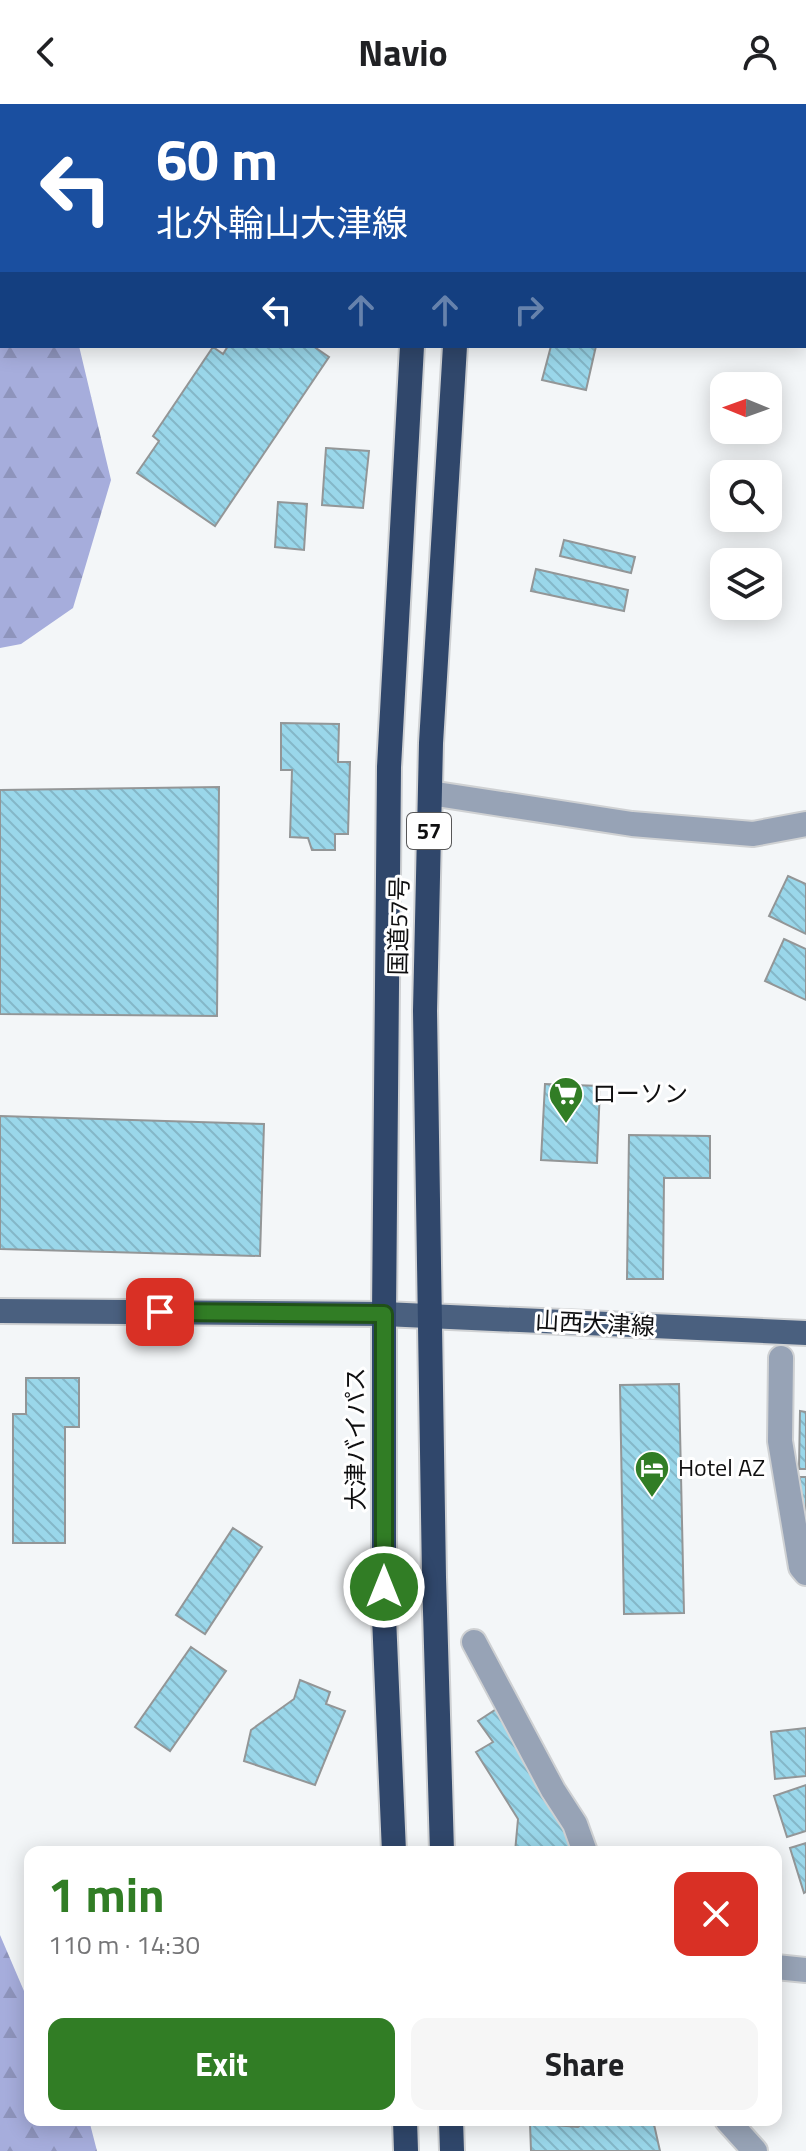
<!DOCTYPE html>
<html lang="en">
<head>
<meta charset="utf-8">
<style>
  :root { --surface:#fff; --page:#f6f6f6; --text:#202124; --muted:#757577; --accent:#317d25 }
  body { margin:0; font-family:"Titillium Web","Noto Sans JP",sans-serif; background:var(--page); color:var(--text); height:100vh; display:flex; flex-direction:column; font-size:30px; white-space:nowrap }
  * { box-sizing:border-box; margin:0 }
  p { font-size:26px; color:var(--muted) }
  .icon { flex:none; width:44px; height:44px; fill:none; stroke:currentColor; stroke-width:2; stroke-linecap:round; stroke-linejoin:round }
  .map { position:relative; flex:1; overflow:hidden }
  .sheet { position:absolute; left:24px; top:1742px; width:758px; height:280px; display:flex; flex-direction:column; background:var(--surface); border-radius:16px; box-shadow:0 4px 20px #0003 }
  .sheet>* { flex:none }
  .top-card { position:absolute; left:0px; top:0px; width:806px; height:244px; box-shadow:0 4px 20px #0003; background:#1a4fa0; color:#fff; overflow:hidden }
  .needle { width:52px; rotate:271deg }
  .fabs { position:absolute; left:710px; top:268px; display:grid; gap:16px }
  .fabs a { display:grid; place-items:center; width:72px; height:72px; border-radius:16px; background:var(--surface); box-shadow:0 4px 20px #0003; font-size:40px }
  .pin { position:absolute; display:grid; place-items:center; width:68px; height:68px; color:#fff; margin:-34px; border-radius:16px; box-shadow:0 4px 12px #0006 }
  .me { position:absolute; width:88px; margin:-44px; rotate:0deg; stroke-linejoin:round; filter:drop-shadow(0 0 6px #0008) }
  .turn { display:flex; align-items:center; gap:28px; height:168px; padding:0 24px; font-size:36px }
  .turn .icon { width:104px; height:104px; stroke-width:2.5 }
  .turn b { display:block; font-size:56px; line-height:68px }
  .lanes { display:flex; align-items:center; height:76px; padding:0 24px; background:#0003; justify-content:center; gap:40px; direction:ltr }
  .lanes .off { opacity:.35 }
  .round { display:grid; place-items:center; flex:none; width:84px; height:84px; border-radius:16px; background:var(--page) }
  .head { display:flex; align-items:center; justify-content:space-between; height:136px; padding:0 24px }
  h1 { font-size:48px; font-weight:700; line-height:60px; color:var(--accent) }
  .cta { display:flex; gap:16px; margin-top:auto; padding:16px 24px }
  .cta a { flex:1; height:92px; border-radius:16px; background:var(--accent); color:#fff; font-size:32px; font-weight:700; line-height:92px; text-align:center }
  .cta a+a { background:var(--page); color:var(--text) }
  header { display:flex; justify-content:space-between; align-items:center; height:104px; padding:0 24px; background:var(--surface); font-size:36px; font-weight:700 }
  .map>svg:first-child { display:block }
  .forest { fill:url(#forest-firs) }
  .building { fill:url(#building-back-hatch); stroke:#939697; stroke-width:2 }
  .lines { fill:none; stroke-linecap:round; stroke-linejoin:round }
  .minor-casing { stroke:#cfd1d3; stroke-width:28 }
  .major-casing { stroke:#cfd1d3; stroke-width:28 }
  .highway-casing { stroke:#cfd1d3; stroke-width:28 }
  .minor { stroke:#97a3b6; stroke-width:24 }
  .major { stroke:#4a607f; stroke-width:24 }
  .highway { stroke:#30476b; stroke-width:24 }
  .route-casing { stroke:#205118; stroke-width:20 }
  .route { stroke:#317d25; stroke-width:14 }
  .labels { text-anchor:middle; stroke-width:6; stroke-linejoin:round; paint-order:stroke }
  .shield { fill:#fff; stroke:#575758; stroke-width:2 }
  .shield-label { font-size:22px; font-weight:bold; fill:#0f0f10 }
  .street-label { font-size:24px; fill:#0f0f10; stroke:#fff }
  .poi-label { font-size:24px; fill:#0f0f10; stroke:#fff; text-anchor:start }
</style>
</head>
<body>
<header><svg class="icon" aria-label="back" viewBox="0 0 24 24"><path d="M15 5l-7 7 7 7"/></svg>Navio<svg class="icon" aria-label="person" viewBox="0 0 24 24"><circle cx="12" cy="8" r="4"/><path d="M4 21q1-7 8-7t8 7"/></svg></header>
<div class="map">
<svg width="806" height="2047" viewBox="0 0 806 2047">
  <defs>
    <pattern id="forest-firs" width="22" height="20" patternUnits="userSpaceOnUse" patternTransform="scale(2)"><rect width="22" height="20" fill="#a6addc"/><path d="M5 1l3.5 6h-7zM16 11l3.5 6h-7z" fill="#8e94bc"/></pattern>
    <pattern id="building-back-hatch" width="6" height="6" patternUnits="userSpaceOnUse" patternTransform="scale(2)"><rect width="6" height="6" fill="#9ad7ea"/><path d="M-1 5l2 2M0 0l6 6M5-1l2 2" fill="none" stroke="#84b7c8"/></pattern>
  </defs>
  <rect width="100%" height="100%" fill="#f3f6f8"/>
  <path class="forest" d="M0 0H22V2H2V242H79L111 376 73 504 21 540 0 544Z
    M0 1831 24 1887 30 1896V2016H89L97 2047H0Z"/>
  <path class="building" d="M228 242H313L329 253 215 422 137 369 159 337 153 332 213 243 223 250Z
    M551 242H596L586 286 542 276Z
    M326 344 369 347 363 404 322 401Z
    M278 398 307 400 304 446 275 443Z
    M564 436 635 453 631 469 560 452Z
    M536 465 628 486 624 507 531 487Z
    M281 619 339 620 338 658H350L348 730H335V746H312L308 734 290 733 292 666H281Z
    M219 683 217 912 0 910V686Z
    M788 772 806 780V830L769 812Z
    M784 835 806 845V896L765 877Z
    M545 980 600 982 597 1059 541 1056Z
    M0 1012 264 1020 260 1152 0 1145Z
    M629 1031 710 1032V1074H664L663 1175H627Z
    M26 1274H79V1323H65V1439H13V1310H26Z
    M679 1280 684 1509 624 1510 620 1281Z
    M800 1307 806 1308V1365H799Z
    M800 1373H806V1418H800Z
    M233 1424 262 1443 205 1530 176 1511Z
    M191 1543 226 1567 170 1647 135 1623Z
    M300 1576 330 1588 326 1600 345 1607 315 1681 244 1657 251 1626 294 1595Z
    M498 1604 578 1748H515L518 1715 476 1648 493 1638 478 1617Z
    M806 1624V1672L775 1675 771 1628Z
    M806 1681V1727L787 1733 774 1692Z
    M806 1739V1788L804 1789 790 1744Z
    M588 2016H654H653L660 2047H531L530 2019 578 2023Z"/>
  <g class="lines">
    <g class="minor-casing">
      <path id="minor" d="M309 0V2
        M804 166H806
        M430 689 632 720 753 730 806 720
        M781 1254 780 1337 801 1463 806 1469
        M474 1538 553 1686 575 1720 585 1748
        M776 1863 806 1866
        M727 2016 755 2047"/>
    </g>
    <g class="major-casing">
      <path id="major" d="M0 1207 384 1210 806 1229"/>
    </g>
    <g class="highway-casing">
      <path id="highway" d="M426 2V0
        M469 2V0
        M394 1748 384 1513V1210L389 663 412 242
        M442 1748 434 1473 425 907 431 639 455 242
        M405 2016 406 2047
        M451 2016 452 2047"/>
    </g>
    <use href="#minor" class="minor"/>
    <use href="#major" class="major"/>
    <use href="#highway" class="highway"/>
  </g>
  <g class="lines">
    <g class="route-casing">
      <path id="route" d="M160 1208 384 1210V1483"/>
    </g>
    <use href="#route" class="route"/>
  </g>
  <defs>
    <g id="supermarket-pin" transform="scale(1.8)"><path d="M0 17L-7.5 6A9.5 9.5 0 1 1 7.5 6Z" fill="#317d25" stroke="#fff"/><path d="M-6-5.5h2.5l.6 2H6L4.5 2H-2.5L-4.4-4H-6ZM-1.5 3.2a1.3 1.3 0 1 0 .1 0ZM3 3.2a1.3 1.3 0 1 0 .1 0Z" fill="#fff"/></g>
    <g id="hotel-pin" transform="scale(1.8)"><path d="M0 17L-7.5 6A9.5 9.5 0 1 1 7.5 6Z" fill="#317d25" stroke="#fff"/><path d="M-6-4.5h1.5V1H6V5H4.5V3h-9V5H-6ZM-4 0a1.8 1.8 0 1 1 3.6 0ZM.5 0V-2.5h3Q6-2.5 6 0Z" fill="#fff"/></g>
  </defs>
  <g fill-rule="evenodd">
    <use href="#supermarket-pin" x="566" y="990"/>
    <use href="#hotel-pin" x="652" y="1364"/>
  </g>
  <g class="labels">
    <rect class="shield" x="407" y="709" width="44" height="36" rx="6"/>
    <g class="shield-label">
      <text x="429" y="735">57</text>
    </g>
    <g class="street-label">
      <text transform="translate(399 822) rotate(-89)" y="8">国道57号</text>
      <text transform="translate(595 1220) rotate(3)" y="8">山西大津線</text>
      <text transform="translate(356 1335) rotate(-90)" y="8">大津バイパス</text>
    </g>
    <g class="poi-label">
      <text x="592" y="998">ローソン</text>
      <text x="678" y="1372">Hotel AZ</text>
    </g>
  </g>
</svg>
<div class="fabs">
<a><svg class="needle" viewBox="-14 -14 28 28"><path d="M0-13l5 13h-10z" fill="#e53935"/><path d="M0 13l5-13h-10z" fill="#757577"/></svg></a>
<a><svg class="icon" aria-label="search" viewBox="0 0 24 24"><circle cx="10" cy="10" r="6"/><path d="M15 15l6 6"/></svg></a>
<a><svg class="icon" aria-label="layers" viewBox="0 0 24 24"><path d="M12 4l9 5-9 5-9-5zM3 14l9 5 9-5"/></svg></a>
</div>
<div class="pin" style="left:160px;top:1208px;background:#d93025"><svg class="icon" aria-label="arrive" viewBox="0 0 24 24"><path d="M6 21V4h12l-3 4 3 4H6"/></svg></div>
<svg class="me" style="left:384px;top:1483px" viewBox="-20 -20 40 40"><circle r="17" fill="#317d25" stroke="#fff" stroke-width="3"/><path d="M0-11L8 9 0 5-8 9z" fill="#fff"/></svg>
<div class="top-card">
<div class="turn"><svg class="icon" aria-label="left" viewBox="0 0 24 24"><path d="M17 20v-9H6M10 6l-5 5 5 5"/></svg><div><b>60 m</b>北外輪山大津線</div></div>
<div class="lanes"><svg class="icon" aria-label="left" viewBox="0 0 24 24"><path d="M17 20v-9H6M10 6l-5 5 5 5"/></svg><svg class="icon off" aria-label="ahead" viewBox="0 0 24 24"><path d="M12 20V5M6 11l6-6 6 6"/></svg><svg class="icon off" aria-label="ahead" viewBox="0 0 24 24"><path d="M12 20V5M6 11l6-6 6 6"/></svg><svg class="icon off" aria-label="right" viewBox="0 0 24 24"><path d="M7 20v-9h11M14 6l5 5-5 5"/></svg></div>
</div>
<section class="sheet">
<div class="head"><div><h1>1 min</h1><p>110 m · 14:30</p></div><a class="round" style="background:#d93025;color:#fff"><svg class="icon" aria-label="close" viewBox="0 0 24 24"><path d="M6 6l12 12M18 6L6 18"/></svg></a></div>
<div class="cta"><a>Exit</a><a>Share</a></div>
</section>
</div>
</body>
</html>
